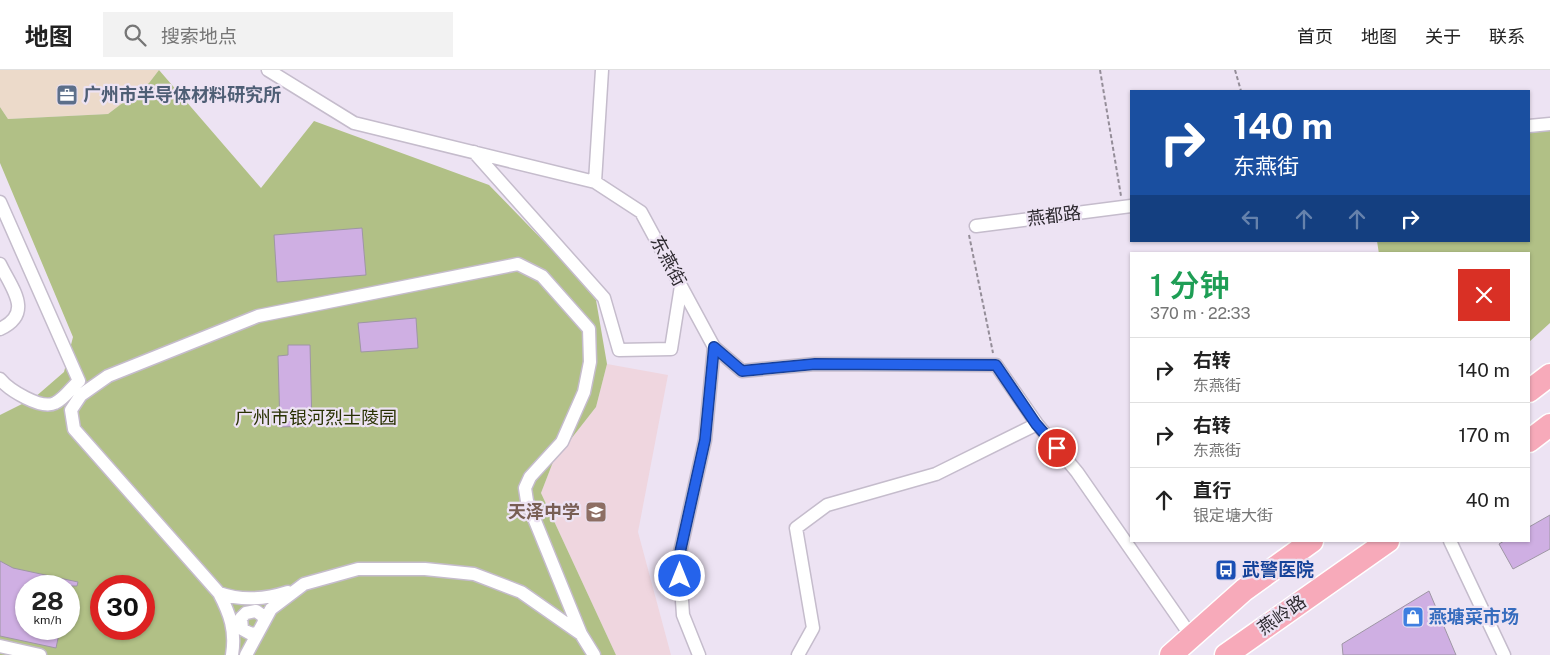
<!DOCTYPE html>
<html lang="zh">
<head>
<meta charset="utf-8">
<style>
  :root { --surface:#fff; --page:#f2f2f2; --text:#222; --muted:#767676; --line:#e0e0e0 }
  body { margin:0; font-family:"Public Sans","Noto Sans SC",sans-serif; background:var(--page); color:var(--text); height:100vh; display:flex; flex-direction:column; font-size:19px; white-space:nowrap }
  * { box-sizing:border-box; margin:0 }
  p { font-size:16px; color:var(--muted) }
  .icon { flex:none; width:28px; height:28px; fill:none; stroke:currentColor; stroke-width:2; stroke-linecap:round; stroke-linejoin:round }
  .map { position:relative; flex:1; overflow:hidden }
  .details { position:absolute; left:1130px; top:182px; width:400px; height:290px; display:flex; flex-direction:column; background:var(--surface); border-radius:0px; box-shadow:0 1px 4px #0004 }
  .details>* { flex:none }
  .banner { position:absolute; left:1130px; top:20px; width:400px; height:152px; border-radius:0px; box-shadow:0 1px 4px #0004; background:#1a4fa0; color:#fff; overflow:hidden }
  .speed { position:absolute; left:15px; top:505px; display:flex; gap:10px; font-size:25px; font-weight:700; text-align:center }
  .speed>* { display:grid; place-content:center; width:65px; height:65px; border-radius:50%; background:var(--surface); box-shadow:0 1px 4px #0004; line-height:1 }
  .speed small { font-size:12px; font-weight:400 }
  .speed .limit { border:8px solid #d22; background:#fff; color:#111 }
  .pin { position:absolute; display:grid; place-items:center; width:42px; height:42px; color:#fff; margin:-21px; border:2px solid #fff; border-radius:50%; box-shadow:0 1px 5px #0007 }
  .me { position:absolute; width:55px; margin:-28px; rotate:0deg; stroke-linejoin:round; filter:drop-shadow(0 0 4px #0008) }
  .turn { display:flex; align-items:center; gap:18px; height:105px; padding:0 20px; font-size:22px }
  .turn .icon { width:65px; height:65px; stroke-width:2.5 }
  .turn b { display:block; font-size:35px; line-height:42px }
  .lanes { display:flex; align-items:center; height:48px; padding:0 20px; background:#0003; justify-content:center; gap:25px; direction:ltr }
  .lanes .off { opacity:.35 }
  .round { display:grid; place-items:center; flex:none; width:52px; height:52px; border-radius:0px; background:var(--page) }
  .overview { display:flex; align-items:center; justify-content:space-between; height:85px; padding:0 20px }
  h1 { font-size:30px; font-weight:600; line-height:38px; color:#1e9e55 }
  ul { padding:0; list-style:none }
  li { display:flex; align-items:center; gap:15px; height:65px; padding:0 20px; border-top:1px solid var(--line) }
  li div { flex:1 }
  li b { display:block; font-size:19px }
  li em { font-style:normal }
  header { display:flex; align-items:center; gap:30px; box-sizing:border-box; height:70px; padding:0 25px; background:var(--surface); border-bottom:1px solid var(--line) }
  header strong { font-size:24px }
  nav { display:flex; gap:28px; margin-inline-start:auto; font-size:18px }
  .search { width:350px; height:45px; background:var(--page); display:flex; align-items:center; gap:12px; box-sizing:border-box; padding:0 18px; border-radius:0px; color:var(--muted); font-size:19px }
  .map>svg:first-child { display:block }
  .commercial { fill:#ecdaca }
  .education { fill:#efd6df }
  .green { fill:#b1c086; fill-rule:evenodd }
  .building { fill:#cfafe3; stroke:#9e96a4 }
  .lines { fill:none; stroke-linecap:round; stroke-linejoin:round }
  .street-casing { stroke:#c5bccc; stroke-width:15 }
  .highway-casing { stroke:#fff; stroke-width:25 }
  .path { stroke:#948d98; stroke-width:2; stroke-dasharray:4 2.5; stroke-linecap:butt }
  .street { stroke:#fff; stroke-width:12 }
  .highway { stroke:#f7aaba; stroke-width:22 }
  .route-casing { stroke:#184099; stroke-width:12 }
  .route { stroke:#2563eb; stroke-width:9 }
  .labels { text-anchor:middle; stroke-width:4.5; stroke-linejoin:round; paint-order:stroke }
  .service-label { font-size:18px; font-weight:bold; fill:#4e5e75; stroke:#ede3f3; text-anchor:start }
  .street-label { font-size:18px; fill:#2d292f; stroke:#ede3f3 }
  .park-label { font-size:18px; fill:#293103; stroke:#ede3f3 }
  .education-label { font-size:18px; font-weight:bold; fill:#785e54; stroke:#ede3f3; text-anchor:end }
  .transit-label { font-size:18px; font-weight:bold; fill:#164399; stroke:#ede3f3; text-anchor:start }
  .shop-label { font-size:18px; font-weight:bold; fill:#366cbe; stroke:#ede3f3; text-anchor:start }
</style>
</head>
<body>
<header>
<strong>地图</strong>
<div class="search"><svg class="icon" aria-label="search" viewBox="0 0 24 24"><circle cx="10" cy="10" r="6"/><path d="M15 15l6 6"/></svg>搜索地点</div>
<nav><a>首页</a><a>地图</a><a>关于</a><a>联系</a></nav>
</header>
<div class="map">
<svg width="1550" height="585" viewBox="0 0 1550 585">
  <rect width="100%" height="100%" fill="#ede3f3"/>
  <path class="commercial" d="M0 0H159L149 13 108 44 8 49 0 37Z"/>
  <path class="education" d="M607 294 668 305 638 462 671 585H616L541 423 553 392 596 337Z"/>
  <path class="green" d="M159 0 261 118 314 51 489 115 557 185 596 230 607 294 596 337 553 392 541 423 616 585H0V345L34 328 64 302 73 267 0 93V37L8 49 108 44 149 13ZM26 516H69V559H26ZM101 516H144V559H101Z
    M1550 55V253L1529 272V184H1379L1377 171H1529V59Z"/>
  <path class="building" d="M362 158 366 205 277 212 274 165Z
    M416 248 418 278 361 282 358 253Z
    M288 275H310L312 356 280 357 278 286 288 285Z
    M1550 445V479L1513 499 1499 474 1504 471H1529V457Z
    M0 491 13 498 78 512 77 516H26V559H60L56 578 0 566Z
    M1429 521 1456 585H1343L1342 574Z"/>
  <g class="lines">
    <g class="street-casing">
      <path id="street" d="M268 0 354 53 595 112 641 142 714 277 742 301 815 294 996 295 1037 354 1077 402 1191 566
        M1529 56 1550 54
        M474 82 604 228 619 280 671 279 681 216
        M595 112 602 0
        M0 132 79 311C72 317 64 329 55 333 41 340 9 320 0 309
        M976 156 1131 136
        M0 194C12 219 34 243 0 259
        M1450 471 1504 585
        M219 523C241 531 266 529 288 522
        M257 563 251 564 242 559 241 548 246 543 256 541 263 546 264 551
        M0 576 40 585
        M232 585C236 561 230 544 219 523L74 359 71 340 81 325 108 306 258 246 518 194 542 206 589 259 590 292 584 322 562 372 530 407 525 418 527 431 581 564 594 585
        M246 585 271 539 304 514 358 499H425L474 504 521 522 581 564
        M699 585 683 545 679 487 705 370 714 277
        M798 585 813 558 796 458 827 435 936 404 1037 354"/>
    </g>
    <g class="highway-casing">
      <path id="highway" d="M1529 321 1550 305
        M1529 371 1550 355
        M1171 585 1244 520 1312 471
        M1226 585 1388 471"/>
    </g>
    <path class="path" d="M1100 0 1121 126
      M1235 0 1241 21
      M969 165 993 283"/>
    <use href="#street" class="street"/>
    <use href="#highway" class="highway"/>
  </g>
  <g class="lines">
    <g class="route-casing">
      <path id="route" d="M680 506 679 487 705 370 714 277 742 301 815 294 996 295 1036 354 1057 378"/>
    </g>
    <use href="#route" class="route"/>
  </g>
  <defs>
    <g id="office-square" transform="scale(1.125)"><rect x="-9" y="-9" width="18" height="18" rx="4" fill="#5c6f8a" stroke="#ede3f3"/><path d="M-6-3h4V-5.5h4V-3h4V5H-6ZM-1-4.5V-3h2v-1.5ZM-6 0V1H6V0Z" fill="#fff"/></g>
    <g id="school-square" transform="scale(1.125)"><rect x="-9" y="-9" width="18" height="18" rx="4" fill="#8d6e63" stroke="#ede3f3"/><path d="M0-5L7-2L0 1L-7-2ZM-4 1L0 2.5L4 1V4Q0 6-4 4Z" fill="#fff"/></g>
    <g id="bus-square" transform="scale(1.125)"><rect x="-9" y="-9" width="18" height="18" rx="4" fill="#1a4fb4" stroke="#ede3f3"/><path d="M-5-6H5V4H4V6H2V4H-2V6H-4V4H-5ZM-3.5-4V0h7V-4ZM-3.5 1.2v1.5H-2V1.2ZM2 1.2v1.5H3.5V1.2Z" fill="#fff"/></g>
    <g id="shop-square" transform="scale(1.125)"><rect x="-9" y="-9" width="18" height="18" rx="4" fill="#3f7fe0" stroke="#ede3f3"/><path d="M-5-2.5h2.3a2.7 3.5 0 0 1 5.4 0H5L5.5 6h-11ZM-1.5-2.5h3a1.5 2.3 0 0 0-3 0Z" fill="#fff"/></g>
  </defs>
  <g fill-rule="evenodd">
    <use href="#office-square" x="67" y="25"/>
    <use href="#school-square" x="596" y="442"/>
    <use href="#bus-square" x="1226" y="500"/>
    <use href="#shop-square" x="1413" y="547"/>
  </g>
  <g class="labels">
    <g class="service-label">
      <text x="83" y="31">广州市半导体材料研究所</text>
    </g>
    <g class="street-label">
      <text transform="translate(1054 146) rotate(-7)" y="6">燕都路</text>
      <text transform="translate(668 191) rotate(62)" y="6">东燕街</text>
      <text transform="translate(1282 545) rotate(-35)" y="6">燕岭路</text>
    </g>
    <g class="park-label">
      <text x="316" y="354">广州市银河烈士陵园</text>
    </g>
    <g class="education-label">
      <text x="580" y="448">天泽中学</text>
    </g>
    <g class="transit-label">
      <text x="1242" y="506">武警医院</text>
    </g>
    <g class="shop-label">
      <text x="1429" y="553">燕塘菜市场</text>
    </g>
  </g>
</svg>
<div class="speed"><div>28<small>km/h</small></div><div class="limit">30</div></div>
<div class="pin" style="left:1057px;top:378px;background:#d93025"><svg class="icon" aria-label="arrive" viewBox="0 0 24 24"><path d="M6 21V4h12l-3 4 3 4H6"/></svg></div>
<svg class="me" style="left:680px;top:506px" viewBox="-20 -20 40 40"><circle r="17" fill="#2563eb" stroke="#fff" stroke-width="3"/><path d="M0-11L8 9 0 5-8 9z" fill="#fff"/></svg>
<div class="banner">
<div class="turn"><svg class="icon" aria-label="right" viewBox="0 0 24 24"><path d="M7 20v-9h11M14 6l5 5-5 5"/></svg><div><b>140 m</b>东燕街</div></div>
<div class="lanes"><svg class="icon off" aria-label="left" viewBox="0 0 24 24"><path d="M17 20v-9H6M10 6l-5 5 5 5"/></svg><svg class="icon off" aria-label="ahead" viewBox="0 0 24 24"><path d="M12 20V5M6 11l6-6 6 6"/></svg><svg class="icon off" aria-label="ahead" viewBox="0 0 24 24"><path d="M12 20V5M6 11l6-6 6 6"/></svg><svg class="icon" aria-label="right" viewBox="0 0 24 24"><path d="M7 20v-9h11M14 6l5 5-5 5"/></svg></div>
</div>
<section class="details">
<div class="overview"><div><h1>1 分钟</h1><p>370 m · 22:33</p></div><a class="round" style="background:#d93025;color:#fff"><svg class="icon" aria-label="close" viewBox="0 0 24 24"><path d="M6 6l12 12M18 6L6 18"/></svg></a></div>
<ul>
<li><svg class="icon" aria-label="right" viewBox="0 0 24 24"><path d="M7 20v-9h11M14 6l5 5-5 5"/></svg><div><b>右转</b><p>东燕街</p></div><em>140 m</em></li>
<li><svg class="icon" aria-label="right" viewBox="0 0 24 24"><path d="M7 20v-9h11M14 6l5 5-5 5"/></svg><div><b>右转</b><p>东燕街</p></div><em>170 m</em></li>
<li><svg class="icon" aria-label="ahead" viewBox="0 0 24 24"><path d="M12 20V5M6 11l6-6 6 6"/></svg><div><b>直行</b><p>银定塘大街</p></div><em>40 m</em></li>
</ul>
</section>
</div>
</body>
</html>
